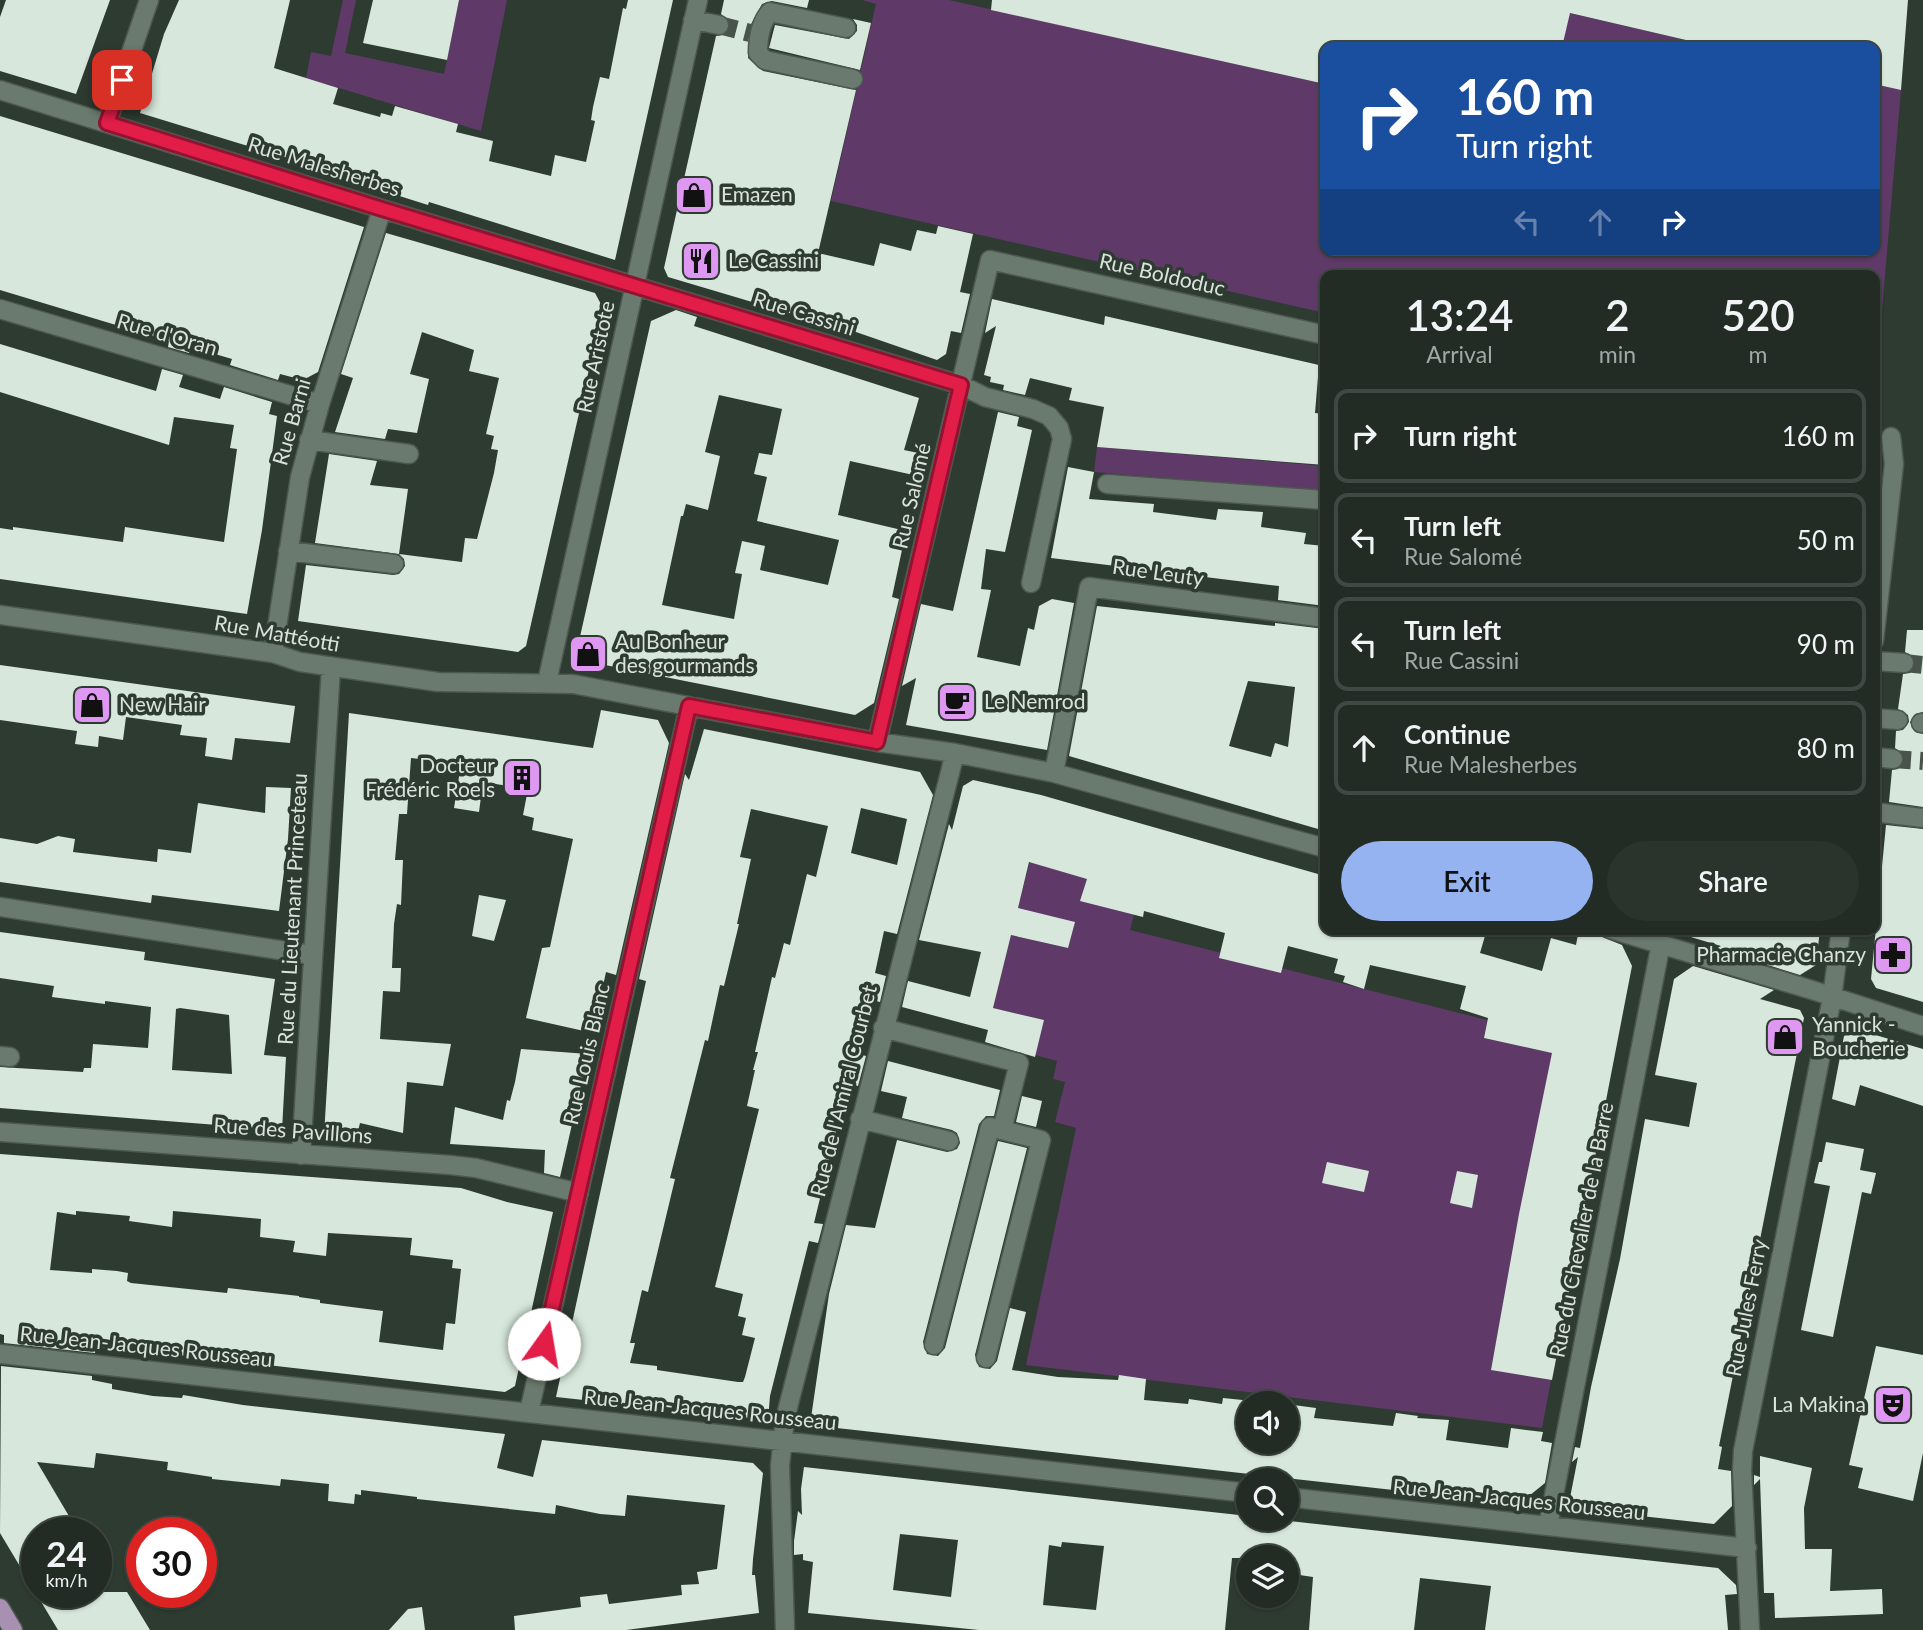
<!DOCTYPE html>
<html lang="en">
<head>
<meta charset="utf-8">
<style>
  :root { --surface:#222c25; --page:#2a342d; --text:#f1f3f6; --muted:#a2a7a7; --line:#3f4842; --accent:#95b2f1 }
  body { margin:0; font-family:Lato,sans-serif; background:var(--page); color:var(--text); height:100vh; display:flex; flex-direction:column; font-size:26px; white-space:nowrap }
  * { box-sizing:border-box; margin:0 }
  p { font-size:23px; color:var(--muted) }
  .icon { flex:none; width:38px; height:38px; fill:none; stroke:currentColor; stroke-width:2; stroke-linecap:round; stroke-linejoin:round }
  .map { position:relative; flex:1; overflow:hidden }
  .panel { position:absolute; left:1320px; top:270px; width:560px; height:665px; display:flex; flex-direction:column; background:var(--surface); border-radius:14px; box-shadow:0 2px 5px #0004,0 0 0 2px var(--line) }
  .panel>* { flex:none }
  .guide { position:absolute; left:1320px; top:42px; width:560px; height:214px; border-radius:14px; box-shadow:0 2px 5px #0004,0 0 0 2px var(--line); background:#1a4fa0; color:#fff; overflow:hidden }
  .controls { position:absolute; left:1236px; top:1391px; display:grid; gap:14px }
  .controls a { display:grid; place-items:center; width:63px; height:63px; border-radius:50%; background:var(--surface); box-shadow:0 2px 5px #0004,0 0 0 2px var(--line); font-size:35px }
  .speed { position:absolute; left:21px; top:1517px; display:flex; gap:14px; font-size:35px; font-weight:700; text-align:center }
  .speed>* { display:grid; place-content:center; width:91px; height:91px; border-radius:50%; background:var(--surface); box-shadow:0 2px 5px #0004,0 0 0 2px var(--line); line-height:1 }
  .speed small { font-size:18px; font-weight:400 }
  .speed .limit { border:10px solid #d22; background:#fff; color:#111 }
  .pin { position:absolute; display:grid; place-items:center; width:60px; height:60px; color:#fff; margin:-30px; border-radius:14px; box-shadow:0 4px 10px #0006 }
  .me { position:absolute; width:77px; margin:-38px; rotate:13deg; stroke-linejoin:round; filter:drop-shadow(0 0 5px #0008) }
  .turn { display:flex; align-items:center; gap:24px; height:147px; padding:0 21px; font-size:32px }
  .turn .icon { width:91px; height:91px; stroke-width:2.5 }
  .turn b { display:block; font-size:49px; line-height:60px }
  .lanes { display:flex; align-items:center; height:66px; padding:0 21px; background:#0003; justify-content:center; gap:35px; direction:ltr }
  .lanes .off { opacity:.35 }
  .eta { display:flex; justify-content:space-evenly; align-items:center; height:119px; text-align:center }
  .eta b { font-size:42px; font-weight:600; line-height:49px }
  .button { display:flex; gap:14px; margin-top:auto; padding:14px 21px }
  .button a { flex:1; height:80px; border-radius:42px; background:var(--accent); color:#111; font-size:28px; font-weight:600; line-height:80px; text-align:center }
  .button a+a { background:var(--page); color:var(--text) }
  ul { padding:0; list-style:none }
  li { display:flex; align-items:center; gap:21px; height:94px; margin:0 14px 10px; padding:0 7px; border:4px solid var(--line); border-radius:14px }
  li div { flex:1 }
  li b { display:block; font-size:26px }
  li em { font-style:normal }
  .map>svg:first-child { display:block }
  .green { fill:#5f3a69 }
  .building { fill:#d7e7db; fill-rule:evenodd }
  .lines { fill:none; stroke-linecap:round; stroke-linejoin:round }
  .minor-tunnel { stroke:#48544b; stroke-width:18; stroke-dasharray:18 9; stroke-linecap:butt }
  .minor-casing { stroke:#4d5850; stroke-width:21 }
  .major-casing { stroke:#4d5850; stroke-width:21 }
  .minor { stroke:#6b7a6e; stroke-width:18 }
  .major { stroke:#a890b2; stroke-width:18 }
  .route-casing { stroke:#92132f; stroke-width:18 }
  .route { stroke:#e11d48; stroke-width:12 }
  .labels { text-anchor:middle; stroke-width:7; stroke-linejoin:round; paint-order:stroke }
  .street-label { font-size:21px; fill:#dae2dc; stroke:#2e3b31 }
  .poi-label { font-size:21px; fill:#dae2dc; stroke:#2e3b31; text-anchor:start }
</style>
</head>
<body>
<div class="map">
<svg width="1923" height="1630" viewBox="0 0 1923 1630">
  <rect width="100%" height="100%" fill="#2e3b31"/>
  <path class="green" d="M343 0H356L345 53 444 74 459 0H507L481 131 306 78 311 52 331 56Z
    M862 0H949L1325 84V250H1874V84L1901 90 1874 402V275H1325V313L831 201 876 4Z
    M1569 13 1716 47H1562Z
    M1097 447 1325 466V491L1094 472Z
    M1037 834 1091 866 1084 889 1101 906 1134 915 1130 930 1487 1020 1484 1038 1524 1046 1555 1041 1491 1369 1551 1380 1542 1428 1026 1365 1076 1128 1055 1122 1065 1082 1053 1079 1057 1061 1035 1055 1044 1020 993 1008 1011 935 1067 948 1074 926 1054 917 1017 911Z"/>
  <path class="building" d="M6 0H110L76 94 0 71V17Z
    M179 0H290L274 68 338 88 333 104 380 117 381 113 392 116 395 106 458 124 456 132 493 141 489 161 551 176 555 155 586 162 595 121 591 120 593 107 600 77 609 79 623 8 626 9 628 0H673L615 260 429 202 428 205 390 193 389 189 140 113 164 34Z
    M373 0H459L447 60 363 43Z
    M724 0H809L807 8 772 1 762 4 749 28 748 58 763 71 856 90 818 253 874 266 880 243 911 251 917 230 936 234 938 226 973 234 960 292 970 294 961 333 951 331 946 354 937 360 798 312 796 315 668 277 664 268 716 36 723 35 730 28 729 21 721 14Z
    M992 0H1908L1901 90 1874 84V47H1716L1570 13 1562 47H1325V84L991 10Z
    M853 19 871 23 860 70 769 48 775 25 849 39 857 31V25Z
    M0 116 364 227 318 372 303 380 280 374 278 380 230 365 232 359 191 347 189 353 168 347 169 341 0 290Z
    M386 233 595 293 603 308 526 646 518 652 298 621 306 565 393 575 399 574 405 566 404 559 399 554 462 562 465 538 477 539 494 473 498 450 491 449 494 436 486 434 499 378 469 371 474 350 422 332 410 374 429 379 417 433 388 429 385 439 335 432 353 378 341 374Z
    M992 299 1104 325 1105 316 1319 365 1315 413 1325 414V465L1097 447 1104 407 1069 400 1072 388 1030 378 1025 395 1003 390 1004 385 990 382 991 377 984 375 996 326 985 333Z
    M676 310 697 317 694 326 919 398 904 450 923 454 918 476 850 461 838 515 906 531 892 597 899 599 874 703 855 715 575 659 651 321ZM719 395 782 409 772 455 759 453 754 474 767 477 757 521 839 540 828 585 760 570 765 546 742 541 735 573 742 574 734 619 662 605 681 516H683L686 504 708 510 720 456 705 452Z
    M0 344 156 391 162 369 183 375 179 387 220 399 224 387 272 402 269 414 277 416 262 530 247 614 0 579V528L13 530V527L123 542 125 527 224 542 237 449 230 448 234 425 174 417 169 445 0 392Z
    M998 412 1019 417 1017 426 1032 430 1005 552 986 549 981 589 991 590 977 657 1020 666 1028 628 1034 630 1039 606 1052 599 1074 603 1047 750 906 725 916 678 902 686 921 604 953 611Z
    M329 454 377 461 370 485 408 489 399 554 315 543Z
    M1068 467 1094 472 1089 499 1154 504 1153 512 1216 520 1218 509 1263 512 1261 527 1306 533 1304 544 1325 546V606L1278 600 1279 586 1051 558Z
    M1097 606 1275 626V623L1325 629V831L1069 756ZM1248 681 1295 687 1288 747 1275 743 1271 757 1229 746Z
    M1907 630H1923V712L1915 714 1910 722 1915 732 1923 734V807L1889 802 1892 770 1898 769 1904 761 1903 754 1895 748 1896 731 1903 730 1909 722 1908 715 1898 709 1903 674 1910 673 1915 664 1914 657 1905 652Z
    M0 665 295 706 290 743 235 738 232 760 205 756 207 738 180 735 182 725 126 717 123 740 99 736 98 747 75 744 77 731 0 720Z
    M601 710 658 720 669 743 616 975 606 972 593 1033 526 1018 542 948 550 947 573 839 532 830 534 818 523 815 528 789 483 782 479 812 454 808 461 764 411 758 407 814H399L395 860H403L401 905 397 904 394 924 392 968H401L400 992 383 991 380 1039 451 1044 443 1086 407 1082 403 1133 360 1123 356 1139 324 1136 349 713 593 748Z
    M704 729 920 772 933 795 897 934 884 931 875 973 886 976 880 1002 868 999 855 1053 866 1056 858 1086 848 1083 814 1223 823 1224 818 1243 809 1241 770 1396 768 1420 556 1397 646 981 639 979 685 774 689 780ZM861 808 907 819 897 865 851 853ZM751 809 828 826 816 877 807 874 790 945 784 943 775 978 772 977 755 1052H758L753 1070H755L747 1106 759 1109 715 1287 743 1294 738 1316 746 1318 742 1335 755 1338 745 1377 743 1382H738L657 1370V1366L630 1363 635 1343H630L642 1290 648 1292 675 1179 670 1178 705 1040 708 1041 720 985 724 986 739 924H737L751 859 740 857Z
    M973 780 1041 795 1325 876V929H1487L1480 953 1542 971 1551 938 1576 945 1579 929H1599L1602 937 1622 945 1632 966 1552 1380 1491 1370 1519 1214 1552 1053 1484 1038 1488 1018 1460 1009 1466 986 1370 965 1364 989 1343 982 1345 976 1334 973 1338 959 1288 946 1281 973 1219 958 1225 933 1144 911 1143 917 1080 901 1087 879 1029 862 1018 908 1075 922 1068 948 1011 935 993 1008 1044 1020 1035 1057 985 1042 988 1030 902 1007 908 981 970 997 981 952 919 940 949 824 952 830 963 786Z
    M266 787 291 788 288 839 279 911 152 895 151 903 0 882V838L37 844 58 836 75 839 73 852 157 862 158 849 191 853 198 803 265 813Z
    M1886 825 1923 829V1002L1876 988 1871 979Z
    M479 895 506 900 494 941 472 936Z
    M1685 929H1820L1816 965 1800 975 1716 949 1721 946 1684 935Z
    M0 932 145 952 144 960 275 979 264 1055 286 1057 282 1130 0 1108V1067L83 1072 84 1068H91L93 1044 148 1048 151 1007 105 1001V1004L52 997 54 986 0 978ZM180 1008 229 1015 232 1074 172 1070 176 1009Z
    M1693 966 1774 990 1760 999 1800 1010 1804 1018 1719 1446 1722 1447 1718 1469 1731 1471 1732 1506 1714 1524 1568 1508 1578 1457 1572 1462 1575 1447 1580 1448 1591 1387 1620 1259 1645 1119 1689 1127 1697 1083 1655 1075 1674 979Z
    M1855 1029 1923 1049V1106L1860 1085 1855 1106 1832 1099 1844 1036Z
    M521 1049 588 1054 560 1177 544 1173 545 1150 450 1144 455 1107 503 1120 507 1100 510 1101 515 1082Z
    M888 1061 1000 1090 994 1116H986L979 1124 923 1342 927 1354 938 1356 945 1348 998 1141 1027 1148 975 1355 979 1367 990 1369 997 1361 1010 1308 1026 1312 1012 1370 1058 1377 1118 1380 1119 1375 1146 1379 1144 1400 1188 1404 1189 1399 1222 1404 1223 1398 1282 1404H1248V1442H1286V1404L1316 1408 1314 1418 1393 1426 1396 1413 1418 1416 1417 1418 1449 1420 1446 1440 1508 1448 1511 1428 1543 1432 1541 1441 1552 1443 1545 1483 1519 1504 810 1425 829 1294 846 1225 875 1228 897 1140 947 1152 957 1149 960 1143 957 1133 952 1130 902 1118 907 1097 881 1091Z
    M1022 1096 1042 1101 1036 1127 1016 1122Z
    M1826 1142 1864 1149 1860 1170 1876 1173 1871 1194 1862 1192 1833 1337 1801 1330 1830 1186 1814 1183 1819 1162H1822Z
    M0 1154 461 1188 507 1202 553 1212 515 1386 505 1392 116 1348 96 1347 95 1353 4 1343V1335L0 1334ZM76 1211 130 1216 129 1221 172 1227 173 1211 261 1219 260 1237 295 1241 293 1252 326 1256 328 1233 412 1238 410 1255 453 1260 452 1268 461 1269 455 1324 446 1323 443 1350 379 1342 383 1311 320 1303V1300L299 1297V1296L228 1288 227 1293 131 1283 127 1281 128 1273 117 1271 92 1269V1273L50 1270 57 1212 76 1215Z
    M1327 1162 1369 1171 1364 1192 1322 1183Z
    M1457 1171 1478 1175 1472 1208 1450 1203Z
    M1876 1346 1923 1355V1453L1913 1501 1858 1488 1863 1468 1849 1465Z
    M1 1366 92 1376V1380L112 1384V1389L153 1396 182 1398 183 1395 243 1405 505 1434 497 1468 533 1477 542 1440 753 1463 763 1473 753 1559 752 1575H755L759 1613 626 1630H515L514 1616 581 1607 580 1597 607 1594 609 1604 682 1595 681 1585 699 1584 697 1572 717 1569 725 1505 627 1495 625 1516 600 1514 556 1505 555 1514 417 1499V1497L361 1490V1495L355 1494 354 1504 328 1501 329 1484 281 1479 280 1486 212 1479V1477L167 1470 168 1462 96 1453 94 1468 37 1462 79 1533H37V1592H127L150 1630H58L0 1533Z
    M1760 1456 1812 1468 1804 1508 1805 1549H1832L1830 1591 1882 1589 1883 1614 1775 1618 1774 1593H1764L1760 1479 1754 1485V1475L1760 1477Z
    M804 1467 1248 1516V1519H1271L1718 1568 1736 1585 1737 1594 1725 1595 1728 1630H1485L1491 1586 1420 1578 1414 1630H1309L1313 1577 1286 1573V1558H1232L1225 1630H979L808 1613 813 1562 803 1560V1554L794 1555V1541L798 1511 802 1515 801 1489ZM900 1534 958 1540 951 1597 893 1590ZM1062 1542 1104 1546 1096 1610 1043 1605 1049 1545 1061 1547Z
    M422 1607 425 1630H389L408 1609Z"/>
  <g class="lines">
    <path class="minor-tunnel" d="M719 25 750 33
      M1904 663 1923 665
      M1893 759 1923 761"/>
    <g class="minor-casing">
      <path id="minor" d="M693 20 719 25
        M846 28 770 12C760 23 758 39 758 53L765 60 853 79
        M0 90 382 209 961 385 985 397 1033 409 1049 416 1059 428 1062 439 1031 583
        M107 123 149 0
        M0 309 320 404
        M309 440 409 454
        M1107 484 1325 500
        M288 551 394 564
        M0 615 273 653 300 662 438 682 573 684 877 742 955 753 1054 773 1325 848
        M1874 641 1894 464 1891 437
        M273 653 300 477 320 404 382 209
        M1874 661 1904 663
        M547 682 698 0
        M1874 718 1898 720
        M1921 723H1923
        M877 742 990 260 1325 335
        M1874 757 1893 759
        M1054 773 1089 587 1325 618
        M1874 812 1923 818
        M0 907 312 955
        M1610 929 1812 990 1923 1026
        M883 1028 1019 1063 1002 1130
        M0 1056 10 1057
        M860 1119 949 1141
        M0 1132 450 1165 476 1168 579 1193
        M301 1155 331 667
        M934 1345 990 1127 1041 1140 986 1358
        M0 1354 1248 1493
        M529 1412 689 706
        M1286 1497 1747 1548
        M1548 1526 1661 943
        M785 1630 780 1465 785 1419 955 753
        M1750 1630 1742 1470 1743 1451 1832 998 1841 929"/>
    </g>
    <g class="major-casing">
      <path id="major" d="M0 1608 13 1630"/>
    </g>
    <use href="#minor" class="minor"/>
    <use href="#major" class="major"/>
  </g>
  <g class="lines">
    <g class="route-casing">
      <path id="route" d="M122 80 107 123 382 209 961 385 877 742 689 706 544 1344"/>
    </g>
    <use href="#route" class="route"/>
  </g>
  <defs>
    <g id="shop-square" transform="scale(2.0125)"><rect x="-9" y="-9" width="18" height="18" rx="4" fill="#de98f2" stroke="#2e3b31"/><path d="M-5-2.5h2.3a2.7 3.5 0 0 1 5.4 0H5L5.5 6h-11ZM-1.5-2.5h3a1.5 2.3 0 0 0-3 0Z" fill="#111"/></g>
    <g id="restaurant-square" transform="scale(2.0125)"><rect x="-9" y="-9" width="18" height="18" rx="4" fill="#de98f2" stroke="#2e3b31"/><path d="M-5-6h1v4h1v-4h1v4h1v-4h1v5L-1.5 .5V6h-2V.5L-5-1ZM5-6V6H3V1.5H1.5Q1.5-4 5-6Z" fill="#111"/></g>
    <g id="cafe-square" transform="scale(2.0125)"><rect x="-9" y="-9" width="18" height="18" rx="4" fill="#de98f2" stroke="#2e3b31"/><path d="M-5.5-4.5H6V0H3Q3 3.5 0 3.5H-2.5Q-5.5 3.5-5.5 0ZM3-3.2v2h1.7v-2ZM-6 4.5H4V6H-6Z" fill="#111"/></g>
    <g id="building-square" transform="scale(2.0125)"><rect x="-9" y="-9" width="18" height="18" rx="4" fill="#de98f2" stroke="#2e3b31"/><path d="M-4-6H4V6H1V3H-1V6H-4ZM-2.5-4.3h1.7v1.8h-1.7ZM.8-4.3h1.7v1.8H.8ZM-2.5-1h1.7V.8h-1.7ZM.8-1h1.7V.8H.8Z" fill="#111"/></g>
    <g id="pharmacy-square" transform="scale(2.0125)"><rect x="-9" y="-9" width="18" height="18" rx="4" fill="#de98f2" stroke="#2e3b31"/><path d="M-2-6h4v4h4v4h-4v4h-4v-4h-4v-4h4Z" fill="#111"/></g>
    <g id="theatre-square" transform="scale(2.0125)"><rect x="-9" y="-9" width="18" height="18" rx="4" fill="#de98f2" stroke="#2e3b31"/><path d="M-5-5.5Q0-4 5-5.5V0Q5 5 0 6Q-5 5-5 0ZM-3.3-2.5H-1v1.5H-3.3ZM1-2.5H3.3v1.5H1ZM-2.8 1Q0 5.5 2.8 1Z" fill="#111"/></g>
  </defs>
  <g fill-rule="evenodd">
    <use href="#shop-square" x="694" y="195"/>
    <use href="#restaurant-square" x="701" y="261"/>
    <use href="#shop-square" x="588" y="654"/>
    <use href="#cafe-square" x="957" y="702"/>
    <use href="#shop-square" x="92" y="705"/>
    <use href="#building-square" x="522" y="778"/>
    <use href="#pharmacy-square" x="1893" y="955"/>
    <use href="#shop-square" x="1785" y="1037"/>
    <use href="#theatre-square" x="1893" y="1405"/>
  </g>
  <g class="labels">
    <g class="street-label">
      <text transform="translate(324 167) rotate(17)" y="7">Rue Malesherbes</text>
      <text transform="translate(1162 275) rotate(13)" y="7">Rue Boldoduc</text>
      <text transform="translate(804 314) rotate(17)" y="7">Rue Cassini</text>
      <text transform="translate(167 335) rotate(16)" y="7">Rue d'Oran</text>
      <text transform="translate(596 357) rotate(-78)" y="7">Rue Aristote</text>
      <text transform="translate(292 422) rotate(-74)" y="7">Rue Barni</text>
      <text transform="translate(912 496) rotate(-77)" y="7">Rue Salomé</text>
      <text transform="translate(1158 573) rotate(8)" y="7">Rue Leuty</text>
      <text transform="translate(277 634) rotate(10)" y="7">Rue Mattéotti</text>
      <text transform="translate(293 909) rotate(-87)" y="7">Rue du Lieutenant Princeteau</text>
      <text transform="translate(587 1054) rotate(-77)" y="7">Rue Louis Blanc</text>
      <text transform="translate(844 1091) rotate(-76)" y="7">Rue de l'Amiral Courbet</text>
      <text transform="translate(293 1131) rotate(4)" y="7">Rue des Pavillons</text>
      <text transform="translate(1582 1230) rotate(-79)" y="7">Rue du Chevalier de la Barre</text>
      <text transform="translate(1747 1308) rotate(-79)" y="7">Rue Jules Ferry</text>
      <text transform="translate(146 1347) rotate(6)" y="7">Rue Jean-Jacques Rousseau</text>
      <text transform="translate(710 1410) rotate(6)" y="7">Rue Jean-Jacques Rousseau</text>
      <text transform="translate(1519 1500) rotate(6)" y="7">Rue Jean-Jacques Rousseau</text>
    </g>
    <g class="poi-label">
      <text x="721" y="202">Emazen</text>
      <text x="728" y="268">Le Cassini</text>
      <text x="615" y="649">Au Bonheur<tspan x="615" dy="24">des gourmands</tspan></text>
      <text x="984" y="709">Le Nemrod</text>
      <text x="119" y="712">New Hair</text>
      <text x="495" y="773" text-anchor="end">Docteur<tspan x="495" dy="24">Frédéric Roels</tspan></text>
      <text x="1866" y="962" text-anchor="end">Pharmacie Chanzy</text>
      <text x="1812" y="1032">Yannick -<tspan x="1812" dy="24">Boucherie</tspan></text>
      <text x="1866" y="1412" text-anchor="end">La Makina</text>
    </g>
  </g>
</svg>
<div class="controls">
<a><svg class="icon" aria-label="sound" viewBox="0 0 24 24"><path d="M4 9h4l5-4v14l-5-4H4zM17 9q2 3 0 6"/></svg></a>
<a><svg class="icon" aria-label="search" viewBox="0 0 24 24"><circle cx="10" cy="10" r="6"/><path d="M15 15l6 6"/></svg></a>
<a><svg class="icon" aria-label="layers" viewBox="0 0 24 24"><path d="M12 4l9 5-9 5-9-5zM3 14l9 5 9-5"/></svg></a>
</div>
<div class="speed"><div>24<small>km/h</small></div><div class="limit">30</div></div>
<div class="pin" style="left:122px;top:80px;background:#d93025"><svg class="icon" aria-label="arrive" viewBox="0 0 24 24"><path d="M6 21V4h12l-3 4 3 4H6"/></svg></div>
<svg class="me" style="left:544px;top:1344px" viewBox="-20 -20 40 40"><circle r="19" fill="#fff"/><path d="M0-13L10 11 0 6-10 11z" fill="#e11d48"/></svg>
<div class="guide">
<div class="turn"><svg class="icon" aria-label="right" viewBox="0 0 24 24"><path d="M7 20v-9h11M14 6l5 5-5 5"/></svg><div><b>160 m</b>Turn right</div></div>
<div class="lanes"><svg class="icon off" aria-label="left" viewBox="0 0 24 24"><path d="M17 20v-9H6M10 6l-5 5 5 5"/></svg><svg class="icon off" aria-label="ahead" viewBox="0 0 24 24"><path d="M12 20V5M6 11l6-6 6 6"/></svg><svg class="icon" aria-label="right" viewBox="0 0 24 24"><path d="M7 20v-9h11M14 6l5 5-5 5"/></svg></div>
</div>
<section class="panel">
<div class="eta">
<div><b>13:24</b><p>Arrival</p></div>
<div><b>2</b><p>min</p></div>
<div><b>520</b><p>m</p></div>
</div>
<ul>
<li><svg class="icon" aria-label="right" viewBox="0 0 24 24"><path d="M7 20v-9h11M14 6l5 5-5 5"/></svg><div><b>Turn right</b></div><em>160 m</em></li>
<li><svg class="icon" aria-label="left" viewBox="0 0 24 24"><path d="M17 20v-9H6M10 6l-5 5 5 5"/></svg><div><b>Turn left</b><p>Rue Salomé</p></div><em>50 m</em></li>
<li><svg class="icon" aria-label="left" viewBox="0 0 24 24"><path d="M17 20v-9H6M10 6l-5 5 5 5"/></svg><div><b>Turn left</b><p>Rue Cassini</p></div><em>90 m</em></li>
<li><svg class="icon" aria-label="ahead" viewBox="0 0 24 24"><path d="M12 20V5M6 11l6-6 6 6"/></svg><div><b>Continue</b><p>Rue Malesherbes</p></div><em>80 m</em></li>
</ul>
<div class="button"><a>Exit</a><a>Share</a></div>
</section>
</div>
</body>
</html>
